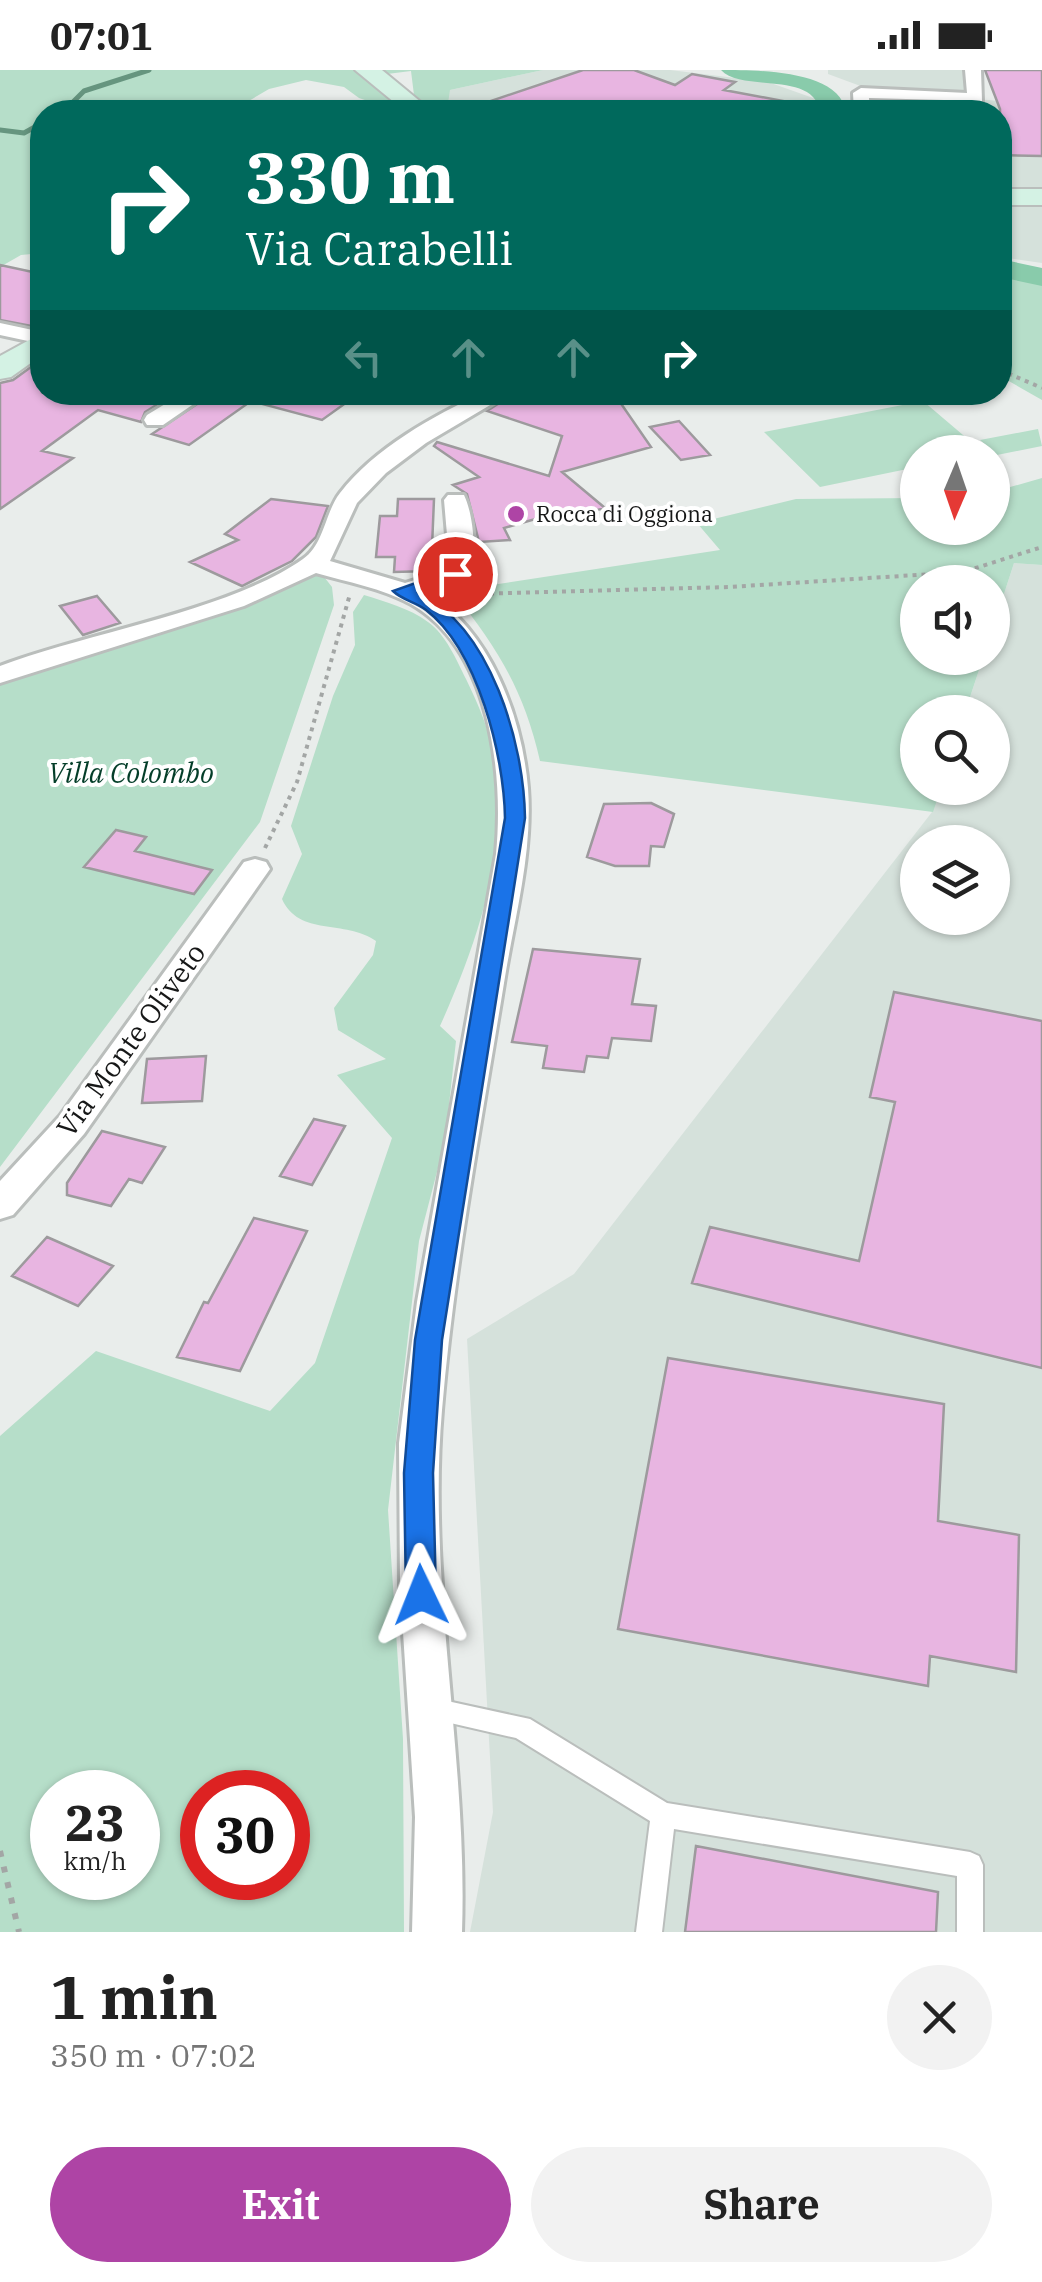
<!DOCTYPE html>
<html lang="en">
<head>
<meta charset="utf-8">
<style>
  :root { --surface:#fff; --page:#f2f2f2; --text:#222; --muted:#767676; --accent:#ae44a5 }
  body { margin:0; font-family:"IBM Plex Serif",serif; background:var(--page); color:var(--text); height:100vh; display:flex; flex-direction:column; font-size:38px; white-space:nowrap }
  * { box-sizing:border-box; margin:0 }
  p { font-size:32px; color:var(--muted) }
  .icon { flex:none; width:55px; height:55px; fill:none; stroke:currentColor; stroke-width:2; stroke-linecap:round; stroke-linejoin:round }
  .map { position:relative; height:1862px; overflow:hidden }
  .details { display:flex; flex-direction:column; background:var(--surface); flex:1 }
  .details>* { flex:none }
  .hud { position:absolute; left:30px; top:30px; width:982px; height:305px; border-radius:40px; box-shadow:0 2px 8px #0004; background:#00695c; color:#fff; overflow:hidden }
  .needle { width:65px; rotate:182deg }
  .controls { position:absolute; left:900px; top:365px; display:grid; gap:20px }
  .controls a { display:grid; place-items:center; width:110px; height:110px; border-radius:50%; background:var(--surface); box-shadow:0 2px 8px #0004; font-size:50px }
  .speed { position:absolute; left:30px; top:1700px; display:flex; gap:20px; font-size:50px; font-weight:700; text-align:center }
  .speed>* { display:grid; place-content:center; width:130px; height:130px; border-radius:50%; background:var(--surface); box-shadow:0 2px 8px #0004; line-height:1 }
  .speed small { font-size:25px; font-weight:400 }
  .speed .limit { border:15px solid #d22; background:#fff; color:#111 }
  .pin { position:absolute; display:grid; place-items:center; width:85px; height:85px; color:#fff; margin:-42px; border:5px solid #fff; border-radius:50%; box-shadow:0 2px 10px #0007 }
  .me { position:absolute; width:110px; margin:-55px; rotate:358deg; stroke-linejoin:round; filter:drop-shadow(0 0 8px #0008) }
  .turn { display:flex; align-items:center; gap:35px; height:210px; padding:0 50px; font-size:45px }
  .turn .icon { width:130px; height:130px; stroke-width:2.5 }
  .turn b { display:block; font-size:70px; line-height:85px }
  .lanes { display:flex; align-items:center; height:95px; padding:0 50px; background:#0003; justify-content:center; gap:50px; direction:ltr }
  .lanes .off { opacity:.35 }
  .round { display:grid; place-items:center; flex:none; width:105px; height:105px; border-radius:52px; background:var(--page) }
  .overview { display:flex; align-items:center; justify-content:space-between; height:170px; padding:0 50px }
  h1 { font-size:60px; font-weight:700; line-height:75px }
  .button { display:flex; gap:20px; margin-top:auto; padding:20px 50px }
  .button a { flex:1; height:115px; border-radius:60px; background:var(--accent); color:#fff; font-size:40px; font-weight:700; line-height:115px; text-align:center }
  .button a+a { background:var(--page); color:var(--text) }
  .status { display:flex; justify-content:space-between; align-items:center; height:70px; padding:0 50px; background:var(--surface); direction:ltr }
  .status svg { height:28px; fill:currentColor }
  .map>svg:first-child { display:block }
  .built { fill:#d5e1db; fill-rule:evenodd }
  .green { fill:#b6dec9; fill-rule:evenodd }
  .lines { fill:none; stroke-linecap:round; stroke-linejoin:round }
  .stream { stroke:#66957f; stroke-width:5 }
  .river { fill:#89cbab; fill-rule:evenodd }
  .building { fill:#e8b5e1; stroke:#9d9a9d; stroke-width:2.5 }
  .lane-casing { stroke:#babebc; stroke-width:4 }
  .street-casing { stroke:#babebc; stroke-width:6 }
  .secondary-casing { stroke:#babebc; stroke-width:4 }
  .path-far1 { stroke:#a3a6a5; stroke-width:4; stroke-dasharray:4 5; stroke-linecap:butt }
  .path { stroke:#a3a6a5; stroke-width:6; stroke-dasharray:6 10; stroke-linecap:butt }
  .lane { fill:#fff; fill-rule:evenodd }
  .street { fill:#fff; fill-rule:evenodd }
  .secondary { fill:#d4f2e4; fill-rule:evenodd }
  .route { fill:#1a73e8; stroke:#114b97; stroke-width:2.5 }
  .poi-dot { fill:#ae44a5; stroke:#fff; stroke-width:4 }
  .labels { text-anchor:middle; stroke-width:8; stroke-linejoin:round; paint-order:stroke }
  .far-poi-label { font-size:22px; fill:#161717; stroke:#fff; text-anchor:start }
  .park-label { font-size:28px; font-style:italic; fill:#043e29; stroke:#fff }
  .street-label { font-size:28px; fill:#161717; stroke:#fff }
</style>
</head>
<body>
<div class="status"><b>07:01</b><svg viewBox="0 0 49 12"><path d="M0 12V9h3v3zM5 12V6h3v6zM10 12V3h3v9zM15 12V0h3v12zM26 1h20v11H26zM47 4h2v5h-2z"/></svg></div>
<div class="map">
<svg width="1042" height="1862" viewBox="0 0 1042 1862">
  <rect width="100%" height="100%" fill="#e9edeb"/>
  <path class="built" d="M543 0H670L768 12 816 29 818 42H444L431 37H438L450 20Z
    M828 0H970V26L874 21 828 4Z
    M874 28 989 30 1042 36V123H1000V42H875Z
    M1000 133H1042V193L1000 187Z
    M1014 493 1042 495V1862H470L493 1742 467 1269 574 1204 932 742 941 718H992V642H965L983 588H992L993 558ZM918 772H992V848H918Z"/>
  <path class="green" d="M0 0H353L402 38H388L359 28 344 17 306 10 269 19 230 42H42V183L21 185 0 197Z
    M382 0H543L450 20 448 33 431 37 414 25 411 1 387 4Z
    M1000 203 1042 215V330L1000 306Z
    M923 331 983 382H918L917 397 820 417 764 362Z
    M1038 359 1042 376 997 385 980 370Z
    M1042 408V495L1014 493 993 558 992 512H918V588H983L965 642H918V718H941L933 742 540 691C524 620 497 577 452 521L720 480 697 453 796 429 917 428 918 458H992L993 422Z
    M321 503 332 517 334 535 260 752 0 1097V612L200 551 303 505Z
    M364 525C386 532 409 538 428 552 446 565 456 589 466 609 478 634 490 661 494 688 511 777 476 876 440 956L456 971 445 1071 419 1171 388 1440 403 1669 404 1862H0V1366L96 1281 270 1341 315 1293 392 1068 337 1005 386 989 338 960 334 938 373 885 376 871C345 849 299 867 282 829L302 784 291 756 333 626 355 575 353 542ZM52 1722H138V1808H52ZM202 1722H288V1808H202Z"/>
  <g class="lines">
    <path class="stream" d="M63 42 84 21 149 0
      M0 60 24 63 42 53"/>
    <path class="river" d="M721 0C758 0 840 0 846 42H820C814 0 742 23 721 0Z
      M1000 189 1042 198V216L1000 207Z"/>
  </g>
  <path class="building" d="M583 0H634L675 15 692 4 735 12 724 20 783 31 782 42H663L613 33 595 42H468L467 39Z
    M985 0H1042V86L1000 85V39Z
    M0 195 42 204V258L0 250Z
    M42 289V322H177L145 342 141 352 98 340 42 381 73 388 0 439V313L13 310Z
    M215 322H361L322 350 251 331 189 375 152 364Z
    M516 322H613L651 377 562 402 605 438 571 447 563 441 504 458 510 470 479 472 467 424 453 415 479 407 434 376 437 372 549 406 562 366 487 341Z
    M679 351 710 385 681 390 650 357Z
    M271 429 328 436 316 467 292 491 242 516 190 492 238 470 225 464Z
    M398 429H434L431 501 394 502 395 487H376L380 446H397Z
    M97 526 120 553 83 565 60 536Z
    M651 733 674 744 664 777 651 776 649 796H615L587 787 604 734Z
    M116 760 146 767 135 781 212 800 194 824 84 797Z
    M533 879 640 889 632 934 656 936 651 971 612 968 608 988 587 986 584 1002 543 998 547 976 512 972Z
    M894 922 1042 951V1298L692 1213 710 1157 859 1191 895 1032 870 1027Z
    M206 986 202 1031 142 1033 147 989Z
    M314 1049 345 1056 312 1115 280 1106Z
    M102 1061 165 1077 142 1113 129 1109 111 1136 67 1125V1113Z
    M254 1148 307 1161 240 1301 177 1287 204 1232 208 1233Z
    M47 1167 113 1196 78 1236 12 1206Z
    M668 1288 944 1334 938 1451 1019 1465 1016 1602 930 1586 928 1616 618 1559Z
    M696 1776 938 1822 936 1862H685Z"/>
  <g class="lines">
    <g class="lane-casing">
      <path id="lane" d="M429 1627 530 1649 667 1733 970 1782 979 1786 983 1795V1862H957V1806L674 1759 662 1862H636L650 1751 516 1668 420 1646 417 1638 420 1630Z"/>
    </g>
    <g class="street-casing">
      <path id="street" d="M965 0H981L982 31 869 28 870 42H854L853 23 861 18 967 23Z
        M0 253 42 262V274L0 265Z
        M185 322H211L163 355H147L144 350 147 345Z
        M484 322H512L426 373 386 403 357 433 330 491 405 513 444 501 449 488 444 430 448 425H464C473 443 479 490 466 507 459 516 439 520 428 523 491 562 522 647 528 718 533 784 514 849 504 913 481 1055 454 1197 442 1340 427 1514 468 1688 462 1862H412L415 1747 400 1516 399 1373 417 1232 496 784C504 703 490 579 411 534 382 518 347 512 316 503L244 536 0 613V596C89 562 229 541 303 489 324 475 325 442 340 423 376 377 432 347 484 322Z
        M255 789 266 792 270 799 84 1064 13 1145 0 1149V1111L60 1046 244 792Z"/>
    </g>
    <g class="secondary-casing">
      <path id="secondary" d="M355 0H382L433 42H406Z
        M1000 119H1042V135H1000Z
        M42 263V285L11 307 0 309V286Z"/>
    </g>
    <path class="path-far1" d="M1000 300 1042 318
      M472 524 729 517 963 502 1042 477
      M265 778 297 712 350 524"/>
    <path class="path" d="M0 1781 19 1862"/>
    <use href="#lane" class="lane"/>
    <use href="#street" class="street"/>
    <use href="#secondary" class="secondary"/>
  </g>
  <path class="route" d="M455 499 464 504 461 508 419 523C491 558 524 673 525 748L442 1270 433 1403 436 1525 432 1535 421 1539 411 1535 406 1525 404 1403 415 1270 505 748C504 686 478 580 426 540 416 532 402 530 393 521Z"/>
  <circle class="poi-dot" cx="516" cy="444" r="10"/>
  <g class="labels">
    <g class="far-poi-label">
      <text x="536" y="452">Rocca di Oggiona</text>
    </g>
    <g class="park-label">
      <text x="131" y="713">Villa Colombo</text>
    </g>
    <g class="street-label">
      <text transform="translate(131 970) rotate(-54)" y="10">Via Monte Oliveto</text>
    </g>
  </g>
</svg>
<div class="controls">
<a><svg class="needle" viewBox="-14 -14 28 28"><path d="M0-13l5 13h-10z" fill="#e53935"/><path d="M0 13l5-13h-10z" fill="#767676"/></svg></a>
<a><svg class="icon" aria-label="sound" viewBox="0 0 24 24"><path d="M4 9h4l5-4v14l-5-4H4zM17 9q2 3 0 6"/></svg></a>
<a><svg class="icon" aria-label="search" viewBox="0 0 24 24"><circle cx="10" cy="10" r="6"/><path d="M15 15l6 6"/></svg></a>
<a><svg class="icon" aria-label="layers" viewBox="0 0 24 24"><path d="M12 4l9 5-9 5-9-5zM3 14l9 5 9-5"/></svg></a>
</div>
<div class="speed"><div>23<small>km/h</small></div><div class="limit">30</div></div>
<div class="pin" style="left:455px;top:504px;background:#d93025"><svg class="icon" aria-label="arrive" viewBox="0 0 24 24"><path d="M6 21V4h12l-3 4 3 4H6"/></svg></div>
<svg class="me" style="left:421px;top:1525px" viewBox="-20 -20 40 40"><path d="M0-17L14 15 0 8-14 15z" fill="#1a73e8" stroke="#fff" stroke-width="4"/></svg>
<div class="hud">
<div class="turn"><svg class="icon" aria-label="right" viewBox="0 0 24 24"><path d="M7 20v-9h11M14 6l5 5-5 5"/></svg><div><b>330 m</b>Via Carabelli</div></div>
<div class="lanes"><svg class="icon off" aria-label="left" viewBox="0 0 24 24"><path d="M17 20v-9H6M10 6l-5 5 5 5"/></svg><svg class="icon off" aria-label="ahead" viewBox="0 0 24 24"><path d="M12 20V5M6 11l6-6 6 6"/></svg><svg class="icon off" aria-label="ahead" viewBox="0 0 24 24"><path d="M12 20V5M6 11l6-6 6 6"/></svg><svg class="icon" aria-label="right" viewBox="0 0 24 24"><path d="M7 20v-9h11M14 6l5 5-5 5"/></svg></div>
</div>
</div>
<section class="details">
<div class="overview"><div><h1>1 min</h1><p>350 m · 07:02</p></div><a class="round"><svg class="icon" aria-label="close" viewBox="0 0 24 24"><path d="M6 6l12 12M18 6L6 18"/></svg></a></div>
<div class="button"><a>Exit</a><a>Share</a></div>
</section>
</body>
</html>
